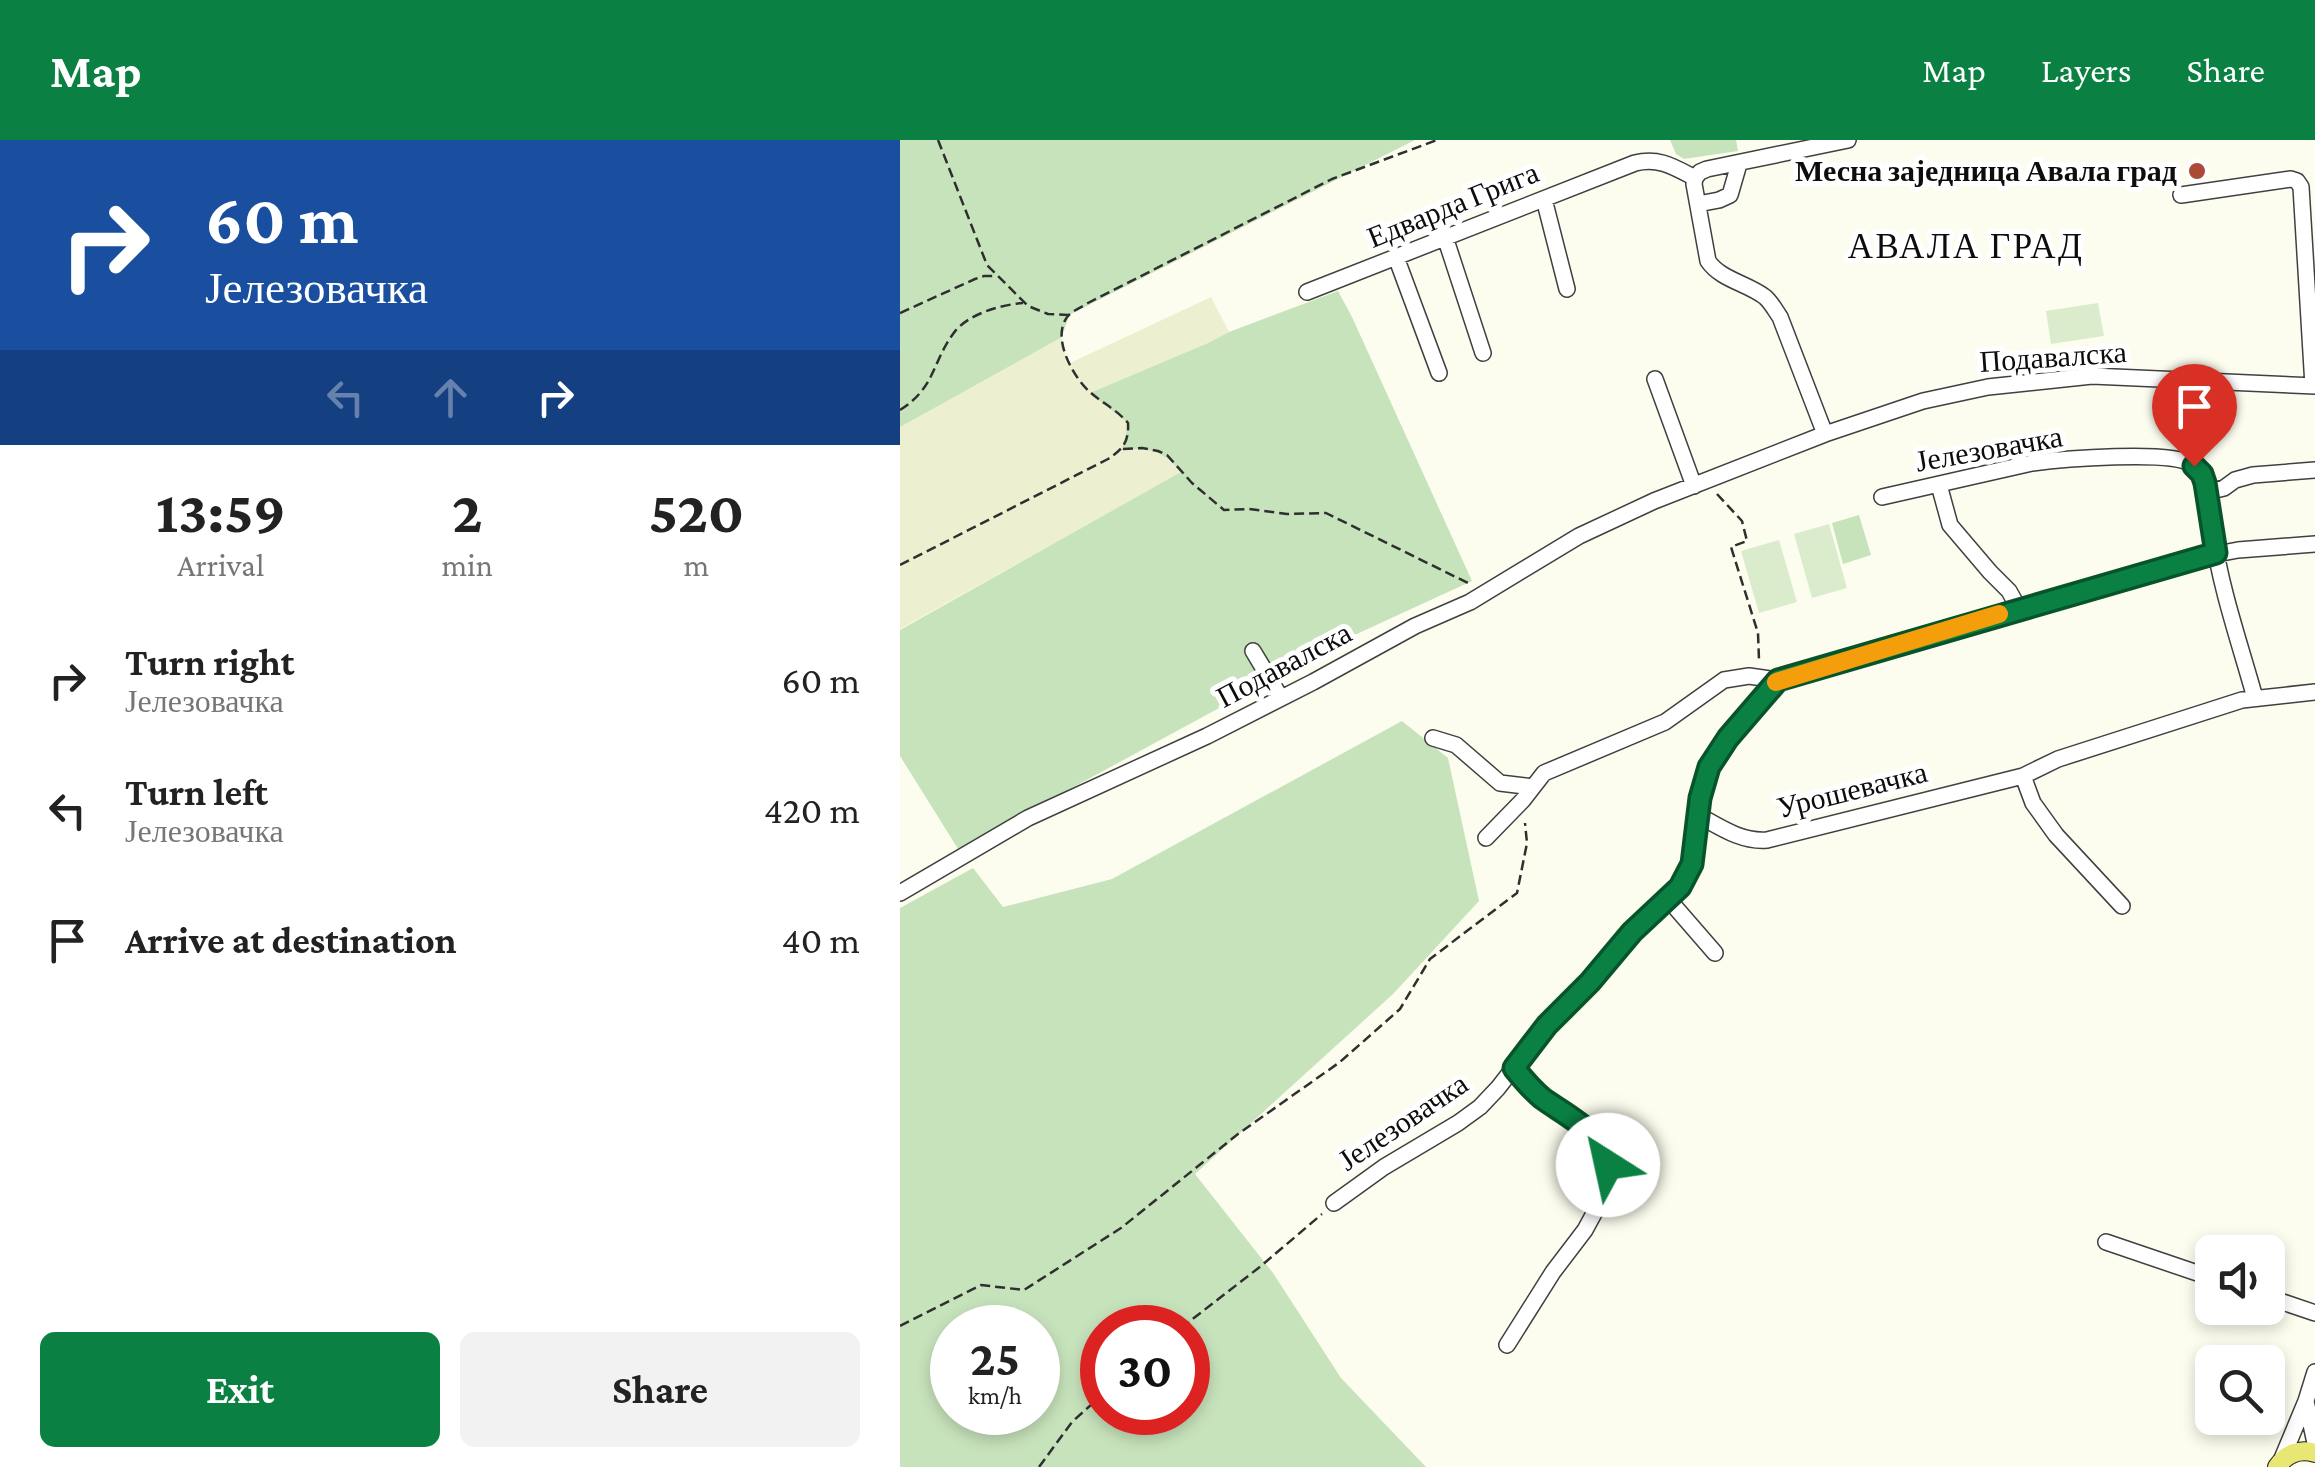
<!DOCTYPE html>
<html lang="en">
<head>
<meta charset="utf-8">
<style>
  :root { --surface:#fff; --page:#f2f2f2; --text:#222; --muted:#767676; --accent:#0b8043 }
  body { margin:0; font-family:"Crimson Pro",serif; background:var(--page); color:var(--text); height:100vh; display:flex; flex-direction:column; font-size:38px; white-space:nowrap }
  * { box-sizing:border-box; margin:0 }
  p { font-size:32px; color:var(--muted) }
  .icon { flex:none; width:55px; height:55px; fill:none; stroke:currentColor; stroke-width:2; stroke-linecap:round; stroke-linejoin:round }
  .map { position:relative; flex:1; overflow:hidden }
  .drawer { display:flex; flex-direction:column; background:var(--surface); width:900px }
  .drawer>* { flex:none }
  .top-card { background:#1a4fa0; color:#fff; overflow:hidden }
  .fabs { position:absolute; left:1295px; top:1095px; display:grid; gap:20px }
  .fabs a { display:grid; place-items:center; width:90px; height:90px; border-radius:15px; background:var(--surface); box-shadow:0 5px 15px #0003; font-size:50px }
  .speed { position:absolute; left:30px; top:1165px; display:flex; gap:20px; font-size:50px; font-weight:700; text-align:center }
  .speed>* { display:grid; place-content:center; width:130px; height:130px; border-radius:50%; background:var(--surface); box-shadow:0 5px 15px #0003; line-height:1 }
  .speed small { font-size:25px; font-weight:400 }
  .speed .limit { border:15px solid #d22; background:#fff; color:#111 }
  .pin { position:absolute; display:grid; place-items:center; width:85px; height:85px; color:#fff; margin:-102px -42px; border-radius:50% 50% 50% 0; rotate:-45deg; box-shadow:0 0 10px #0007 }
  .pin .icon { rotate:45deg }
  .me { position:absolute; width:110px; margin:-55px; rotate:325deg; stroke-linejoin:round; filter:drop-shadow(0 0 8px #0008) }
  .turn { display:flex; align-items:center; gap:35px; height:210px; padding:0 40px; font-size:45px }
  .turn .icon { width:130px; height:130px; stroke-width:2.5 }
  .turn b { display:block; font-size:70px; line-height:85px }
  .lanes { display:flex; align-items:center; height:95px; padding:0 40px; background:#0003; justify-content:center; gap:50px; direction:ltr }
  .lanes .off { opacity:.35 }
  .eta { display:flex; justify-content:space-evenly; align-items:center; height:170px; text-align:center }
  .eta b { font-size:60px; font-weight:700; line-height:70px }
  .cta { display:flex; gap:20px; margin-top:auto; padding:20px 40px }
  .cta a { flex:1; height:115px; border-radius:15px; background:var(--accent); color:#fff; font-size:40px; font-weight:700; line-height:115px; text-align:center }
  .cta a+a { background:var(--page); color:var(--text) }
  ul { padding:0; list-style:none }
  li { display:flex; align-items:center; gap:30px; height:130px; padding:0 40px }
  li div { flex:1 }
  li b { display:block; font-size:38px }
  li em { font-style:normal }
  header { display:flex; align-items:center; gap:60px; box-sizing:border-box; height:140px; padding:0 50px; background:var(--accent); color:#fff }
  header strong { font-size:48px }
  nav { display:flex; gap:55px; margin-inline-start:auto; font-size:35px }
  main { display:flex; flex:1; min-height:0 }
  .map>svg:first-child { display:block }
  .farmland { fill:#ecf0d1 }
  .green { fill:#c7e3bc; fill-rule:evenodd }
  .pitch { fill:#daeccc }
  .lines { fill:none; stroke-linecap:round; stroke-linejoin:round }
  .minor-casing { stroke:#404040; stroke-width:18 }
  .major-casing { stroke:#1e1e1e; stroke-width:20 }
  .path { stroke:#2f2f2f; stroke-width:2.5; stroke-dasharray:10 5; stroke-linecap:butt }
  .minor { stroke:#fff; stroke-width:15 }
  .major { stroke:#e8e773; stroke-width:18 }
  .route-casing { stroke:#07532c; stroke-width:25 }
  .route { stroke:#0b8043; stroke-width:18 }
  .slow { stroke:#f59e0b; stroke-width:18 }
  .poi-dot { fill:#ac4b35; stroke:#fff; stroke-width:4 }
  .labels { text-anchor:middle; stroke-width:10; stroke-linejoin:round; paint-order:stroke }
  .poi-label { font-size:30px; font-weight:bold; fill:#0d0d0d; stroke:#fff; text-anchor:end }
  .street-label { font-size:30px; fill:#0d0d0d; stroke:#fff }
  .quarter-label { font-size:35px; letter-spacing:2.5px; fill:#0d0d0d; stroke:#fff }
</style>
</head>
<body>
<header>
<strong>Map</strong>
<nav><a>Map</a><a>Layers</a><a>Share</a></nav>
</header>
<main>
<section class="drawer">
<div class="top-card">
<div class="turn"><svg class="icon" aria-label="right" viewBox="0 0 24 24"><path d="M7 20v-9h11M14 6l5 5-5 5"/></svg><div><b>60 m</b>Јелезовачка</div></div>
<div class="lanes"><svg class="icon off" aria-label="left" viewBox="0 0 24 24"><path d="M17 20v-9H6M10 6l-5 5 5 5"/></svg><svg class="icon off" aria-label="ahead" viewBox="0 0 24 24"><path d="M12 20V5M6 11l6-6 6 6"/></svg><svg class="icon" aria-label="right" viewBox="0 0 24 24"><path d="M7 20v-9h11M14 6l5 5-5 5"/></svg></div>
</div>
<div class="eta">
<div><b>13:59</b><p>Arrival</p></div>
<div><b>2</b><p>min</p></div>
<div><b>520</b><p>m</p></div>
</div>
<ul>
<li><svg class="icon" aria-label="right" viewBox="0 0 24 24"><path d="M7 20v-9h11M14 6l5 5-5 5"/></svg><div><b>Turn right</b><p>Јелезовачка</p></div><em>60 m</em></li>
<li><svg class="icon" aria-label="left" viewBox="0 0 24 24"><path d="M17 20v-9H6M10 6l-5 5 5 5"/></svg><div><b>Turn left</b><p>Јелезовачка</p></div><em>420 m</em></li>
<li><svg class="icon" aria-label="arrive" viewBox="0 0 24 24"><path d="M6 21V4h12l-3 4 3 4H6"/></svg><div><b>Arrive at destination</b></div><em>40 m</em></li>
</ul>
<div class="cta"><a>Exit</a><a>Share</a></div>
</section>
<div class="map">
<svg width="1415" height="1327" viewBox="0 0 1415 1327">
  <rect width="100%" height="100%" fill="#fcfdee"/>
  <path class="farmland" d="M311 157 329 192 306 204 228 283 223 309 258 311 282 332 0 489V282L162 197 164 211 170 223Z"/>
  <path class="green" d="M0 0H515L169 175 162 197 0 287Z
    M770 0H836L838 11 784 19 776 14Z
    M438 151 452 177 572 441 448 498 113 680 60 712 0 616V490L281 332C262 310 251 308 222 310L228 283 190 253 306 204 329 192Z
    M959 375 971 415 943 424 932 383Z
    M502 581 548 618 579 761 493 854 295 1034 373 1133 441 1238 526 1327H0V768L73 728 103 767 212 739ZM52 1188H138V1272H52ZM202 1188H288V1272H202Z"/>
  <path class="pitch" d="M1198 163 1204 196 1151 204 1146 171Z
    M929 384 947 448 912 458 894 394Z
    M879 400 897 462 859 473 841 411Z"/>
  <g class="lines">
    <g class="minor-casing">
      <path id="minor" d="M795 38 794 44 808 121C821 140 847 143 865 157 871 162 875 170 880 177L925 294
        M795 38 800 32 807 29 948 0
        M1281 55 1391 39 1397 41 1401 47 1413 246
        M644 59 667 149
        M798 64 819 60 830 55 839 24
        M545 97 583 213
        M496 117 539 233
        M407 152 735 23C759 17 774 27 795 38
        M755 239 794 346
        M1039 345 1050 385 1090 432 1109 451 1119 469
        M1307 352 1324 348 1335 340 1353 335 1415 330
        M982 357 1132 323C1161 319 1271 310 1291 324 1312 337 1310 373 1313 395 1321 450 1340 504 1355 558
        M353 511 381 558
        M533 598 556 605 600 643 633 647
        M1123 636 1133 663 1156 695 1222 766
        M798 675C820 687 841 702 867 700L1123 636 1158 619 1342 560 1415 552
        M586 698 623 660 644 633 765 582 824 540 849 536 877 540
        M0 753 128 678 307 596 413 542 515 486 570 462 679 396 754 361 925 294 1023 261 1088 247 1192 236 1415 246
        M769 760 815 813
        M434 1063 484 1027 558 983 580 967 598 948 647 885 690 843 732 792 769 760 780 747 792 724 800 658 809 627 828 598 877 540 1296 418 1338 410 1415 404
        M1206 1102 1312 1138
        M1368 1157 1415 1173
        M607 1205 653 1132 685 1090 698 1066 708 1025 705 1011 695 998 635 952 614 929
        M1406 1261 1415 1303
        M1381 1321 1406 1261 1415 1232"/>
    </g>
    <g class="major-casing">
      <path id="major" d="M1377 1327C1386 1314 1399 1308 1415 1313"/>
    </g>
    <path class="path" d="M38 0 87 125 128 166 148 174 168 175
      M0 173 75 139 84 136H95
      M1296 257 1305 314
      M0 270C35 248 32 223 53 194 67 174 100 165 123 163
      M223 309 242 308 258 311 267 315 292 343 324 370 349 369 387 374 426 373 570 444
      M817 354 842 381 847 401 831 407 858 493 859 520
      M0 425 208 319C223 309 229 302 228 283 217 270 204 264 191 253 174 239 150 197 168 176 172 171 182 167 188 163L432 39 537 0
      M0 1186 81 1145 124 1150 221 1088 338 994 440 922 500 869 530 819 617 753 627 703 625 683
      M281 1188 361 1126 422 1074
      M139 1327 172 1282 202 1255"/>
    <use href="#minor" class="minor"/>
    <use href="#major" class="major"/>
  </g>
  <g class="lines">
    <g class="route-casing">
      <path id="route" d="M708 1025C705 993 665 975 642 958 631 949 623 939 614 928L647 885 690 842 732 792 780 747 792 724 800 658 809 627 828 598 878 540 1316 413 1305 343 1302 334 1294 326"/>
    </g>
    <use href="#route" class="route"/>
    <path class="slow" d="M876 542 1099 474"/>
  </g>
  <circle class="poi-dot" cx="1297" cy="31" r="10"/>
  <g class="labels">
    <g class="poi-label">
      <text x="1277" y="41">Месна заједница Авала град</text>
    </g>
    <g class="street-label">
      <text transform="translate(553 65) rotate(-22)" y="10">Едварда Грига</text>
      <text transform="translate(1153 217) rotate(-4)" y="10">Подавалска</text>
      <text transform="translate(1089 309) rotate(-10)" y="10">Јелезовачка</text>
      <text transform="translate(384 525) rotate(-28)" y="10">Подавалска</text>
      <text transform="translate(952 650) rotate(-14)" y="10">Урошевачка</text>
      <text transform="translate(503 982) rotate(-34)" y="10">Јелезовачка</text>
    </g>
    <g class="quarter-label">
      <text x="1066" y="118">АВАЛА ГРАД</text>
    </g>
  </g>
</svg>
<div class="fabs">
<a><svg class="icon" aria-label="sound" viewBox="0 0 24 24"><path d="M4 9h4l5-4v14l-5-4H4zM17 9q2 3 0 6"/></svg></a>
<a><svg class="icon" aria-label="search" viewBox="0 0 24 24"><circle cx="10" cy="10" r="6"/><path d="M15 15l6 6"/></svg></a>
</div>
<div class="speed"><div>25<small>km/h</small></div><div class="limit">30</div></div>
<div class="pin" style="left:1294px;top:326px;background:#d93025"><svg class="icon" aria-label="arrive" viewBox="0 0 24 24"><path d="M6 21V4h12l-3 4 3 4H6"/></svg></div>
<svg class="me" style="left:708px;top:1025px" viewBox="-20 -20 40 40"><circle r="19" fill="#fff"/><path d="M0-13L10 11 0 6-10 11z" fill="#0b8043"/></svg>
</div>
</main>
</body>
</html>
